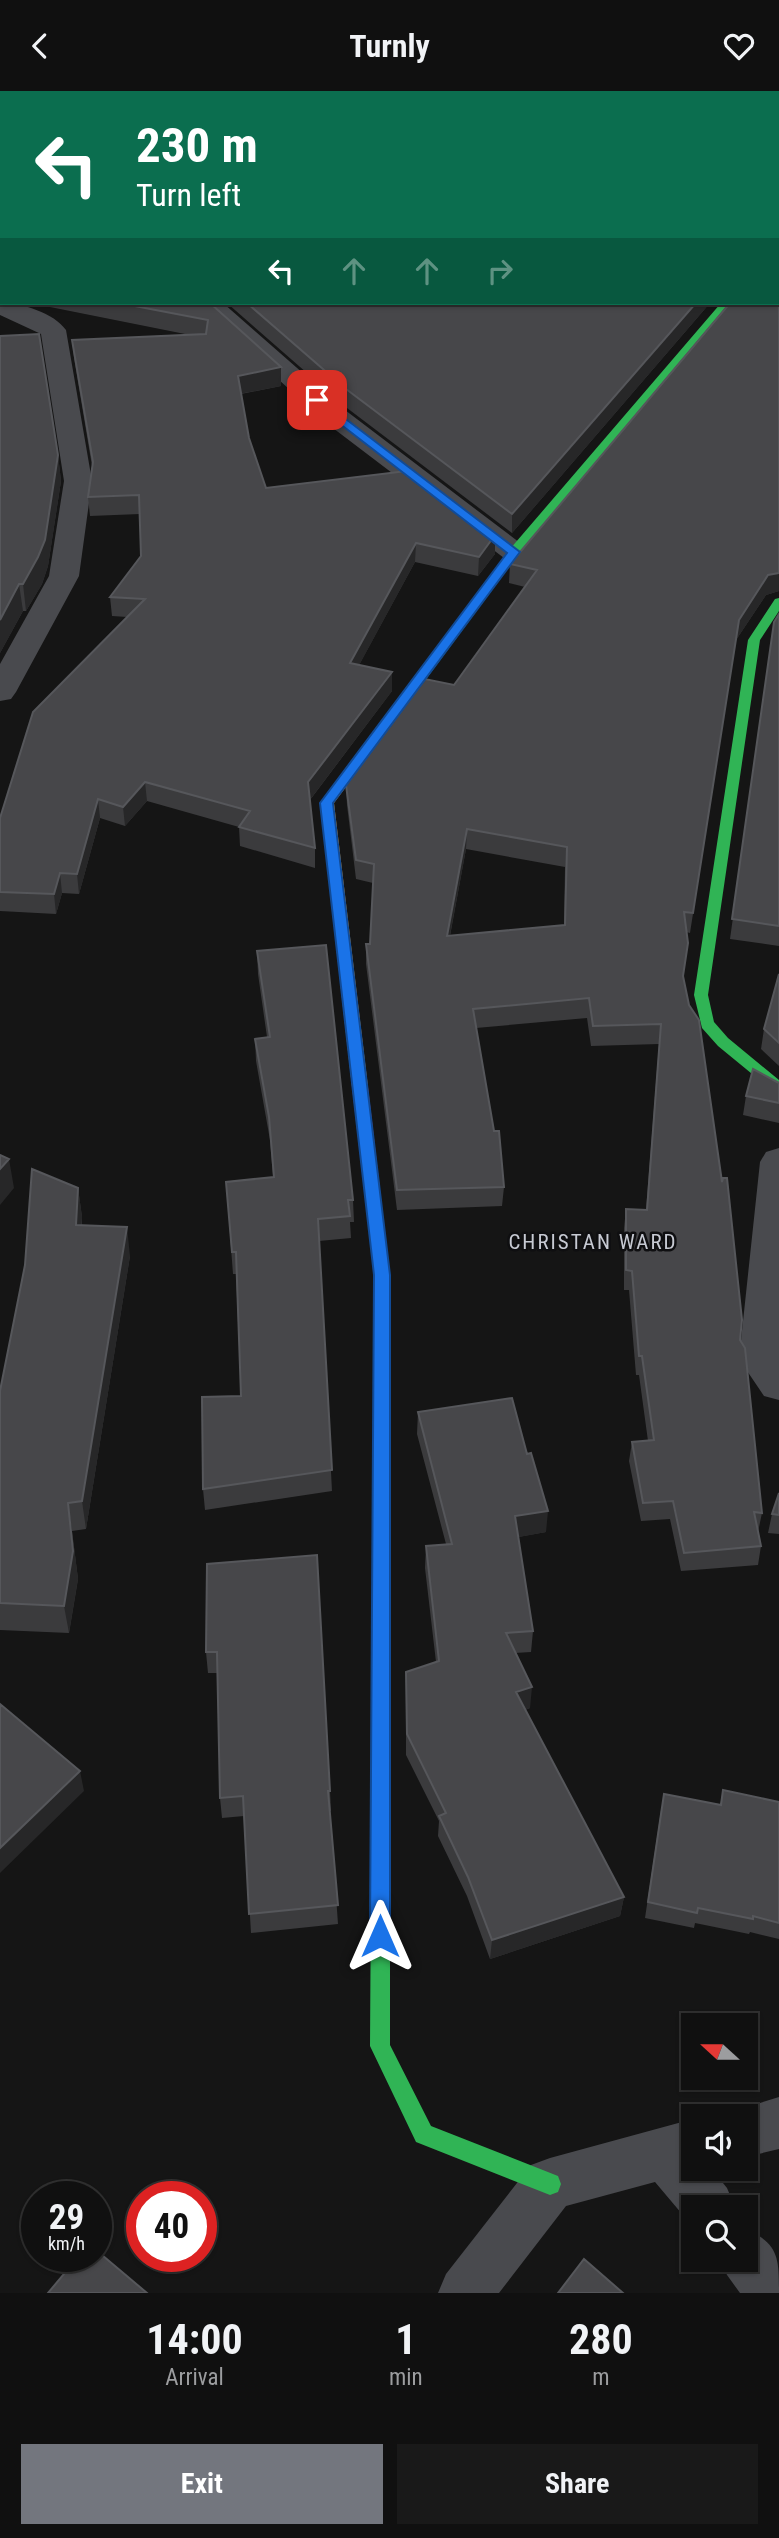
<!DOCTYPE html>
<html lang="en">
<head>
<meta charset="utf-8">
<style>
  :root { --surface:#101010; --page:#191919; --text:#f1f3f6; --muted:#9c9d9f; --line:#303030; --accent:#73767e }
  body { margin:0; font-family:"Roboto Condensed",sans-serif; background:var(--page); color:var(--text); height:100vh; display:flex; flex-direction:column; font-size:26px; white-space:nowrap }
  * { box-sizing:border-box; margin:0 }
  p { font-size:23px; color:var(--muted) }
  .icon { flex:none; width:38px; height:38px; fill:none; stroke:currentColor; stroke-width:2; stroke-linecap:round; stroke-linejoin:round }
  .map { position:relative; height:2202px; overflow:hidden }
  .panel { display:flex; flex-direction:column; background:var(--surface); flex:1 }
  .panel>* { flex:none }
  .guide { position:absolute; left:0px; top:0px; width:780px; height:214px; box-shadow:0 2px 5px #0004,0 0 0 2px var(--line); background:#0b6e4f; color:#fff; overflow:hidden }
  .needle { width:46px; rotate:291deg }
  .tools { position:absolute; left:681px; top:1922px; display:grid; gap:14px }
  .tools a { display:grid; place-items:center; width:77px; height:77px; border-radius:0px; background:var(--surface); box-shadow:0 2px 5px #0004,0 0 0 2px var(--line); font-size:35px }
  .speed { position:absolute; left:21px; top:2090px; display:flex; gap:14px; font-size:35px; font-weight:700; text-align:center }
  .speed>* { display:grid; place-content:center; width:91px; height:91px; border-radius:50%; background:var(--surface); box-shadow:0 2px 5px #0004,0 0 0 2px var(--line); line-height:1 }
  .speed small { font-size:18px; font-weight:400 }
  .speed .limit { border:10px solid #d22; background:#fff; color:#111 }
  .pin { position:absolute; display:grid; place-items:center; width:60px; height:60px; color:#fff; margin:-30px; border-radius:14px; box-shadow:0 4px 10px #0006 }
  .me { position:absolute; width:77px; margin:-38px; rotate:0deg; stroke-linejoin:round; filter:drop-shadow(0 0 5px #0008) }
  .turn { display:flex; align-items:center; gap:24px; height:147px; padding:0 21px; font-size:32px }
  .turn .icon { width:91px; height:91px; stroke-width:2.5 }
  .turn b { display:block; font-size:49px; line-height:60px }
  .lanes { display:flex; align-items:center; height:66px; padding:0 21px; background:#0003; justify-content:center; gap:35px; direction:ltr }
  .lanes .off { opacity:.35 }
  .eta { display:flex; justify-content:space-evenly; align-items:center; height:119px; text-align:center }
  .eta b { font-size:42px; font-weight:700; line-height:49px }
  .primary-button { display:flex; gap:14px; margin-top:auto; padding:14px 21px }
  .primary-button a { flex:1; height:80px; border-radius:0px; background:var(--accent); color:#fff; font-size:28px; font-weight:700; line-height:80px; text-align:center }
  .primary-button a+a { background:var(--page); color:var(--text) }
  header { display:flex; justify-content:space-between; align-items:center; height:91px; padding:0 21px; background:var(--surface); font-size:32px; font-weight:700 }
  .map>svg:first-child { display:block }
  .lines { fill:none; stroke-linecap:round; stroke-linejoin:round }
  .street { fill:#494a4e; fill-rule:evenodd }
  .fast { fill:#30b455; fill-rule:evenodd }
  .slow { fill:#ff9f0a; fill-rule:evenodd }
  .jam { fill:#e5322d; fill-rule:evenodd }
  .wall { fill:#3b3b3d; fill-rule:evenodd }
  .shaded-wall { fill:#272728 }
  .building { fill:#47474a; stroke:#56575b; stroke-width:2; fill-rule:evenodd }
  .route { fill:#1a73e8; stroke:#114b97; stroke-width:2 }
  .labels { text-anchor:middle; stroke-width:5; stroke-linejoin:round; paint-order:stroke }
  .quarter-label { font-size:21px; letter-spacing:2px; fill:#c7cad3; stroke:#0f0f11 }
</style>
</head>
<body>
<header><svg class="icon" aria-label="back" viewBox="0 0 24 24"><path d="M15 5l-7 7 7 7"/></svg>Turnly<svg class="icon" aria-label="heart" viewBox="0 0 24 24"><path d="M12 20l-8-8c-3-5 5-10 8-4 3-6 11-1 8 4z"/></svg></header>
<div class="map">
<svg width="779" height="2202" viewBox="0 0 779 2202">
  <rect width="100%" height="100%" fill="#151515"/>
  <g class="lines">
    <path class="street" d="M2 50V65H0V51Z
      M0 208 2 212C22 212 54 222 66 239L92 390 79 485 16 601 11 608 0 610V573L49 485 64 390 41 243 0 224Z
      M195 212H223L345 319 524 455 529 461 524 467 514 470 504 467 325 331Z
      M779 1057V1309L764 1305 739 1268 760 1071 766 1061Z
      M779 2006V2058L746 2066V2025H726L728 2022Z
      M693 2028V2077H711L727 2097 735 2116H693V2136L655 2091 566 2115 499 2202H438L446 2183 531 2074 550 2067Z
      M746 2138C779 2153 779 2167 779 2202H740L727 2184 720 2168H746Z"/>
    <path class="fast" d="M721 212H731L518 464 361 676H351V670L510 458Z
      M779 507V520L760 549 708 904 714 931 728 947 779 989V1002L774 1001 718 955 702 937 694 904 748 549 775 508Z
      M382 1303 388 1305 390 1310V1954L431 2035 558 2085 561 2093 558 2101 550 2104 416 2051 370 1955 374 1310 376 1305Z"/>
    <path class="slow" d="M356 669 363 673 334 712 368 996 360 1001 352 996 320 712 351 670Z"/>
    <path class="jam" d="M360 991 368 996 390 1184V1310L388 1315 382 1317 376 1315 374 1310V1184L352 996Z"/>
  </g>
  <path class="wall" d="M0 0H779V500L766 504 736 549 690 842 686 841 688 852 683 886 689 914 699 929 722 1091 723 1087H727L742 1229 740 1249 745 1257 762 1422 758 1441 761 1455 758 1474 681 1480 670 1428 641 1430 629 1370 632 1351 648 1350 639 1284H636L629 1199H624V1137L626 1118 646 1119 659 953 591 955 587 927 476 937 494 1040H499L504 1096 502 1115 397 1119 366 873V853H370L373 792 356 788 347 714 346 694 425 588 454 594 525 496 509 492 510 473 729 212H779V2H2V48H0ZM466 758 565 776 564 834 450 845Z
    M2 68V206H0V70Z
    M30 212H210L281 295 241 303 249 347 266 397 402 381V374L495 444V463L478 485 415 471 359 574 392 581V600L310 709 315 757V777L240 755 239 736 147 710 125 735 100 727 79 803 62 802 56 823 0 820V727L127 526 112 525 110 506 141 465 140 423 90 425 88 406 92 375 74 267 72 249 190 244Z
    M227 212H710L512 442 347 317Z
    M0 245 58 364 61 390 48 475 42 493 26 520H23L0 562Z
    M779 523V855L730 848 774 531Z
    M257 860 353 1109 354 1131H350L351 1147 319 1150 332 1400 205 1419 203 1398 241 1305 236 1183H233L226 1091 273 1086 270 1049 256 970 255 948 267 946 258 883Z
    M779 883V975L761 958 764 938Z
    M779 992V1032L743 1024 746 1005Z
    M78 1097 82 1126V1135L130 1165 86 1438 72 1440 78 1488 69 1542 0 1539V1300Z
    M418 1321 546 1441 518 1446 533 1540 531 1561 515 1562 530 1617 525 1619 624 1806 620 1825 490 1868 467 1805 438 1745 439 1730 406 1664V1581L436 1571 425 1477 426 1455 446 1453 417 1343Z
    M779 1402V1443L768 1442 772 1423Z
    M207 1473 330 1700 331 1720H330L338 1833 251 1842 244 1725 222 1727 220 1707 217 1582H208L206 1561Z
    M723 1699 779 1711V1848L750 1841 749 1843 695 1832 694 1837 645 1827 661 1719 720 1714Z"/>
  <path class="shaded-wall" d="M696 212H710L512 442V423Z
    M281 276V295L239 303 238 285Z
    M58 364 61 390 48 475 42 493 26 520 23 493Z
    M495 444V463L478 485 479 466Z
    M416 452 415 471 350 591V572Z
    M779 482V500L766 504 736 549 690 842 739 529 768 484Z
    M19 493 23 520 0 562V529Z
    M392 581V600L309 710 308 691Z
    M145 691 147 710 125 735 123 716Z
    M98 708 100 727 79 803 77 783Z
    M467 738 466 758 446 865 447 845Z
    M60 782 62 802 56 823 54 803Z
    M9 1068 14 1097 0 1114V1078Z
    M78 1097 82 1126 80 1163 76 1134Z
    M127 1136 130 1165 86 1438 82 1410Z
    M68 1412 72 1440 78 1488 69 1542 64 1515Z
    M548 1420 546 1441 514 1447 515 1425Z
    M532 1596 530 1617 515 1622 516 1601Z
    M80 1680 84 1700 0 1782V1757Z
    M624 1806 620 1825 490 1868 492 1849Z"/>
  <path class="building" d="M0 0H779V482L768 484 739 529 693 822 684 821 688 852 683 885 689 914 699 929 722 1091 723 1087H727L742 1229 740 1249 745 1257 762 1422 754 1421 761 1455 684 1462 673 1410 643 1412 632 1351 654 1349 642 1265H639L632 1180 626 1179V1118L647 1119 661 933 593 935 589 907 473 918 494 1040H499L504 1096 397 1099 366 853H370L374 773 356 769 346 694 425 588 454 594 537 479 510 473 730 212H779V2H2V31H0ZM467 738 567 756 565 834 447 845Z
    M2 68V188H0V70Z
    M119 212H210L281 276 238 285 249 347 266 397 407 380 402 374 495 444 479 466 416 452 350 572 392 581 308 691 315 757 239 736 250 720 145 691 123 716 98 708 77 783 60 782 54 803 0 801V727L33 621 145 508 110 506 141 465 139 404 88 406 93 371 72 249 206 243 208 229Z
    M247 212H696L512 423 346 298Z
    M39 243 58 364 45 449 38 466 23 493H19L0 529V245Z
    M779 523V835L732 828 774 531Z
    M326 854 353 1109H348L350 1125 318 1128 332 1379 203 1398 202 1306 241 1305 236 1161H232L226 1091 274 1086 269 1026 255 948 270 946 257 860Z
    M779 883V952L764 938Z
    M753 978 779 992V1012L746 1005Z
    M0 1064 9 1068 0 1078Z
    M32 1078 78 1097 76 1134 127 1136 82 1410 68 1412 73 1460 64 1515 0 1512V1300L25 1174Z
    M512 1307 527 1363 531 1362 548 1420 515 1425 533 1540 506 1542 532 1596 516 1601 624 1806 492 1849 468 1786 439 1725 446 1722 407 1643 406 1581 439 1570 426 1455 452 1453 418 1321Z
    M779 1402V1424L772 1423Z
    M317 1464 330 1700H328L338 1814 249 1823 243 1705 220 1707 217 1561H206L207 1473Z
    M0 1613 80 1680 0 1757Z
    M723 1699 779 1711V1832L753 1825V1828L698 1817 697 1822 648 1811 664 1703 721 1714Z
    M96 2159 147 2202H48L79 2165H96Z
    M584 2168 623 2202H558Z"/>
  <path class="route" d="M317 306 520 461 333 712 390 1184V1845L387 1852 380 1854 373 1852 370 1845 374 1184 320 712 507 462 313 312V307Z"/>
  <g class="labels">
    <g class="quarter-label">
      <text x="593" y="1158">CHRISTAN WARD</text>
    </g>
  </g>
</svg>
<div class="tools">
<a><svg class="needle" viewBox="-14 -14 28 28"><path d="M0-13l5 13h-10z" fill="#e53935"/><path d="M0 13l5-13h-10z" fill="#9c9d9f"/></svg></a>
<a><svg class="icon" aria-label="sound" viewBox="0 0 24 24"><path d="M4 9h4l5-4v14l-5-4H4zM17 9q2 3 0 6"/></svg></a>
<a><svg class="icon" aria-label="search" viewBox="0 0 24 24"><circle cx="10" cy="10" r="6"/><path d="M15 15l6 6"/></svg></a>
</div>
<div class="speed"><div>29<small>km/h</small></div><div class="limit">40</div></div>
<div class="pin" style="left:317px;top:309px;background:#d93025"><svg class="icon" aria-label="arrive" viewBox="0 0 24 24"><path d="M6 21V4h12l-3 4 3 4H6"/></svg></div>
<svg class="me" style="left:380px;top:1845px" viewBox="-20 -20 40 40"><path d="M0-17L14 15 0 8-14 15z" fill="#1a73e8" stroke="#fff" stroke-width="4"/></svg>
<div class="guide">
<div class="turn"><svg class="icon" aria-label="left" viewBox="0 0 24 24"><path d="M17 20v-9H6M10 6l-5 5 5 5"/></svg><div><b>230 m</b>Turn left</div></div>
<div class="lanes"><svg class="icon" aria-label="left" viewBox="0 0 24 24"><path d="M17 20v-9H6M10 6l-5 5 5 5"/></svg><svg class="icon off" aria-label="ahead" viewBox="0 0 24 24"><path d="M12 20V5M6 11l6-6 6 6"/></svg><svg class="icon off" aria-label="ahead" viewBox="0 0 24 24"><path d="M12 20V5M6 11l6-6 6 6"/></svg><svg class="icon off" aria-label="right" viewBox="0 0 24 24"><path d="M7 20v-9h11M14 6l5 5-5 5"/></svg></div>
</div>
</div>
<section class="panel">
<div class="eta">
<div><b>14:00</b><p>Arrival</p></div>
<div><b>1</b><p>min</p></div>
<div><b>280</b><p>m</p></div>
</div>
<div class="primary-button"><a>Exit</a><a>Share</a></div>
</section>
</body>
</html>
